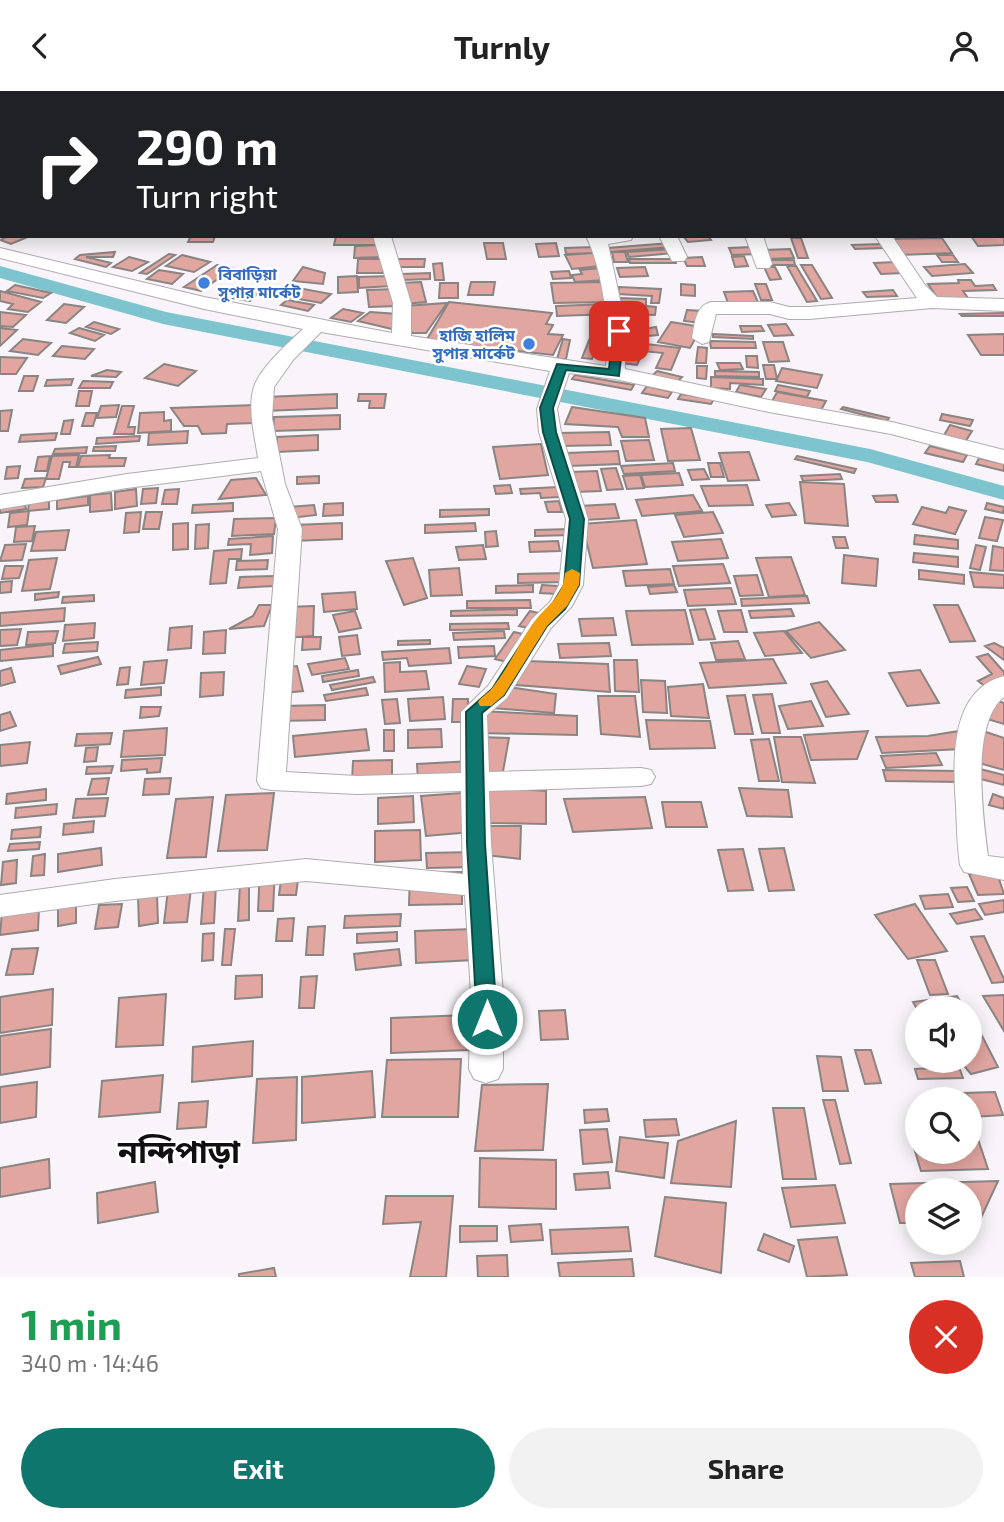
<!DOCTYPE html>
<html lang="en">
<head>
<meta charset="utf-8">
<style>
  :root { --surface:#fff; --page:#f2f2f2; --text:#222; --muted:#767676; --accent:#0f766e }
  body { margin:0; font-family:"Exo 2","Noto Sans Bengali",sans-serif; background:var(--page); color:var(--text); height:100vh; display:flex; flex-direction:column; font-size:26px; white-space:nowrap }
  * { box-sizing:border-box; margin:0 }
  p { font-size:23px; color:var(--muted) }
  .icon { flex:none; width:38px; height:38px; fill:none; stroke:currentColor; stroke-width:2; stroke-linecap:round; stroke-linejoin:round }
  .map { position:relative; height:1186px; overflow:hidden }
  .drawer { display:flex; flex-direction:column; background:var(--surface); flex:1 }
  .drawer>* { flex:none }
  .guide { position:absolute; left:0px; top:0px; width:1004px; height:147px; box-shadow:0 4px 18px #0003; background:#202124; color:#fff; overflow:hidden }
  .tools { position:absolute; left:905px; top:905px; display:grid; gap:14px }
  .tools a { display:grid; place-items:center; width:77px; height:77px; border-radius:50%; background:var(--surface); box-shadow:0 4px 18px #0003; font-size:35px }
  .pin { position:absolute; display:grid; place-items:center; width:60px; height:60px; color:#fff; margin:-30px; border-radius:14px; box-shadow:0 4px 10px #0006 }
  .me { position:absolute; width:77px; margin:-38px; rotate:0deg; stroke-linejoin:round; filter:drop-shadow(0 0 5px #0008) }
  .turn { display:flex; align-items:center; gap:24px; height:147px; padding:0 21px; font-size:32px }
  .turn .icon { width:91px; height:91px; stroke-width:2.5 }
  .turn b { display:block; font-size:49px; line-height:60px }
  .round { display:grid; place-items:center; flex:none; width:74px; height:74px; border-radius:37px; background:var(--page) }
  .summary { display:flex; align-items:center; justify-content:space-between; height:119px; padding:0 21px }
  h1 { font-size:42px; font-weight:700; line-height:52px; color:#1e9e55 }
  .primary-button { display:flex; gap:14px; margin-top:auto; padding:14px 21px }
  .primary-button a { flex:1; height:80px; border-radius:42px; background:var(--accent); color:#fff; font-size:28px; font-weight:700; line-height:80px; text-align:center }
  .primary-button a+a { background:var(--page); color:var(--text) }
  header { display:flex; justify-content:space-between; align-items:center; height:91px; padding:0 21px; background:var(--surface); font-size:32px; font-weight:700 }
  .map>svg:first-child { display:block }
  .lines { fill:none; stroke-linecap:round; stroke-linejoin:round }
  .canal { fill:#7dc4ce; fill-rule:evenodd }
  .building { fill:#e2a6a1; stroke:#8a8483; stroke-width:2 }
  .lane-casing { stroke:#afabaf; stroke-width:2 }
  .street-casing { stroke:#afabaf; stroke-width:2 }
  .secondary-casing { stroke:#afabaf; stroke-width:1 }
  .lane { fill:#fff; fill-rule:evenodd }
  .street { fill:#fff; fill-rule:evenodd }
  .secondary { fill:#fee9ec; fill-rule:evenodd }
  .route { fill:#0f766e; stroke:#0a4d48; stroke-width:2 }
  .slow { fill:#f59e0b }
  .shop-dot { fill:#3f7fe0; stroke:#fff; stroke-width:2.5 }
  .labels { text-anchor:middle; stroke-width:5; stroke-linejoin:round; paint-order:stroke }
  .far-shop-label { font-size:16px; font-weight:bold; fill:#366cbe; stroke:#fff; text-anchor:start }
  .near-district-label { font-size:32px; font-weight:bold; fill:#110f11; stroke:#fff }
</style>
</head>
<body>
<header><svg class="icon" aria-label="back" viewBox="0 0 24 24"><path d="M15 5l-7 7 7 7"/></svg>Turnly<svg class="icon" aria-label="person" viewBox="0 0 24 24"><circle cx="12" cy="8" r="4"/><path d="M4 21q1-7 8-7t8 7"/></svg></header>
<div class="map">
<svg width="1004" height="1186" viewBox="0 0 1004 1186">
  <rect width="100%" height="100%" fill="#f8f4f9"/>
  <g class="lines">
    <path class="canal" d="M0 175 166 221 870 358 1004 395V409L867 371 163 233 0 187Z"/>
  </g>
  <path class="building" d="M1004 144V154L978 155 971 145Z
    M9 145H30L11 153 0 149Z
    M191 145H215L213 151H188Z
    M336 145H380L379 154H334Z
    M683 145H708L711 149 688 151Z
    M791 147H801L808 167H798Z
    M942 147 952 162 900 164 891 148Z
    M484 152H503L506 168H487Z
    M556 152 559 165 539 166 536 153Z
    M670 152 672 156 610 161 608 157Z
    M881 153 884 157 855 158 852 154Z
    M379 154V166L354 167 355 155Z
    M594 156 596 162 566 163 565 157Z
    M753 156 757 163 732 164 729 157Z
    M673 158 675 162 629 166 627 161Z
    M790 158 794 167 767 168 762 159Z
    M115 161 113 166H86L111 172 106 176 75 168 80 164Z
    M612 161H625L628 171H614Z
    M593 162 601 175 572 178 565 164Z
    M169 163 175 164 147 183 140 182Z
    M182 164 210 171 194 181 166 175Z
    M937 164H953L958 171H942Z
    M744 165 748 175 735 176 732 166Z
    M129 166 148 171 132 180 113 176Z
    M702 166 705 175H687L683 167Z
    M358 168H383V182H357Z
    M392 168H425L424 176H391Z
    M629 168H676V172H630Z
    M766 169H794L795 174H768Z
    M896 171 903 182 881 183 874 172Z
    M442 172 444 189H435L433 173Z
    M965 173 973 182 932 185 924 176Z
    M217 174 233 177 201 200 184 196Z
    M801 174H812L832 207 821 208Z
    M787 175H796L817 210 807 211Z
    M303 176 325 182 323 193 293 190Z
    M645 176 648 185 620 186 617 177Z
    M764 176H775L781 188 770 189Z
    M601 177 606 189 575 191 572 184 582 183 580 179Z
    M159 179 183 183 172 193 147 188Z
    M569 180 571 187 553 188 551 181Z
    M430 182V188L402 189V183Z
    M357 185 358 201 338 202V186Z
    M390 185 391 195 359 197V186Z
    M958 189H971L975 195 993 194 996 199 963 200 968 207 938 208 928 193 959 192Z
    M421 191 426 211 404 213 400 192Z
    M471 191H495L493 204H468Z
    M604 191 609 211 554 212 551 192Z
    M440 192H458V207H439Z
    M681 193 695 194V205L681 204Z
    M755 193H766L772 209H761Z
    M15 194 51 202 43 207 7 200Z
    M619 196 661 198 659 212H651L652 205 618 203Z
    M298 197 331 203 321 212 287 206Z
    M395 198 398 215 369 216 367 199Z
    M232 199 258 202 250 210 224 206Z
    M893 199 897 205 867 206 863 201Z
    M0 200 41 211 28 221 8 218 13 213 0 210Z
    M753 200 758 211 728 212 724 201Z
    M620 207 646 208V215L656 216 655 224 619 223Z
    M287 209 314 214 308 220 281 214Z
    M449 211 552 222 546 233 553 234 548 243 563 244 553 264 426 250Z
    M447 212 426 242H405V215Z
    M64 213 84 216 66 232 47 229Z
    M609 213 612 223 557 225 556 215Z
    M343 218 363 222 351 231 331 227Z
    M687 219 703 220 700 232 684 230Z
    M0 221 26 224 13 236 0 235Z
    M370 221 398 223 396 239 358 230Z
    M1004 222V225H962L960 223Z
    M94 231 119 238 111 243 86 236Z
    M622 231H632L633 240 656 236 658 244 624 247Z
    M671 231 702 236 690 257 658 251Z
    M786 233 793 244 774 245 768 234Z
    M740 235H761L764 240 742 241Z
    M0 237 17 239 0 255Z
    M79 237 104 244 95 250 70 242Z
    M592 242H601L592 268 582 267Z
    M713 243 753 245V248L713 246Z
    M1004 243V264H981L968 244Z
    M23 248 51 252 38 264 10 260Z
    M563 248 570 249 566 268H557Z
    M710 250 755 251 756 257H711Z
    M630 251 680 257 671 279 656 277 663 262 643 260 637 274 620 272Z
    M763 251H783L789 270 769 271Z
    M62 255 94 258 85 268 53 265Z
    M698 256 707 257 706 272H696Z
    M746 265H757L758 277 747 276Z
    M0 266 27 267 16 283H0Z
    M717 272H740L743 278 720 279Z
    M164 273 196 280 178 295 145 287Z
    M763 274H774L777 288H766Z
    M697 275H707L706 288 697 287Z
    M782 277 822 284 817 297 776 290Z
    M107 279 121 281 116 286 91 285Z
    M657 280 682 286 676 292 651 286Z
    M715 280 759 281V286L715 285Z
    M575 284 634 294 631 299 572 288Z
    M24 285H38L33 300H19Z
    M711 286 763 288V294L730 292V298L711 297Z
    M73 288 71 294 45 295 47 289Z
    M83 290 113 291 110 297H79Z
    M740 294 766 298 761 306 736 301Z
    M778 294 810 300 807 306 775 300Z
    M647 295 672 301 668 307 642 302Z
    M79 300H92L89 315H76Z
    M777 301 826 310 820 321 771 312Z
    M337 303V317L265 320V306Z
    M359 303H386L384 317H369L370 310H358Z
    M681 303 714 308 711 313 678 308Z
    M119 314 116 326 97 327 101 315Z
    M255 314 253 332 227 333 226 342 202 343 198 335H184L171 317Z
    M122 315H134L128 336H135L134 343H114Z
    M572 316 645 327 649 346H622L618 336 565 333Z
    M843 316 889 327 887 330 841 318Z
    M12 319 8 340H0V320Z
    M164 321V330L171 329V340L138 342 140 322Z
    M86 322H97L93 335H82Z
    M942 323 973 329 970 335 940 329Z
    M340 324V338L273 340 274 326Z
    M73 329 70 343H61L64 330Z
    M950 334 972 340 965 351 943 346Z
    M691 337 700 369 668 370 661 338Z
    M188 340 187 352 148 354 149 342Z
    M609 341 611 354 560 355 558 342Z
    M57 342 55 349 19 351 21 344Z
    M318 344V359L277 361V346Z
    M140 345 139 350 96 353 97 347Z
    M649 349 654 369 626 370 621 350Z
    M541 353 548 384 500 388 493 356Z
    M116 355 115 360H93L94 356Z
    M930 355 967 364 963 371 925 362Z
    M87 356 86 362 53 363 55 358Z
    M618 360 620 373 570 375 567 362Z
    M749 361 759 389 728 390 719 362Z
    M79 364 76 376H69L70 371H63L59 388H46L52 365Z
    M110 364 109 367H126L124 375 78 376 81 365Z
    M50 365 47 380H35L38 366Z
    M797 365 856 378 854 382 795 368Z
    M979 367 1004 373V380L976 373Z
    M673 372 675 380 624 383 621 375Z
    M708 372H720L724 386H711Z
    M20 375 18 387 5 388 7 376Z
    M616 377 623 398 607 399 601 378Z
    M704 378 709 388 692 389 688 379Z
    M597 380 601 400 575 401 571 381Z
    M679 382 683 394 645 396 641 384Z
    M840 383 842 388 803 390 801 385Z
    M640 384 644 397 627 398 623 385Z
    M319 385V392L297 393V386Z
    M46 387 43 396 22 397 25 388Z
    M256 387 266 404 219 408 231 389Z
    M800 391 844 393 848 435 805 432Z
    M510 394 512 402 496 403 494 395Z
    M747 394 753 414 709 415 701 395Z
    M558 396 560 406 541 407 540 402 521 403 520 398Z
    M158 397 156 412 141 413 143 398Z
    M136 398 137 415 115 418V401Z
    M179 398 177 413H162L165 399Z
    M111 402 112 419 90 421V404Z
    M693 404 702 420 642 425 636 409Z
    M896 404 898 411H876L873 405Z
    M88 405V414L57 418V409Z
    M49 410V418L28 420 29 412Z
    M559 410 562 421H548L545 411Z
    M233 412V420L192 422 193 414Z
    M343 412V424L323 425 324 413Z
    M789 412 796 424 772 426 766 414Z
    M987 412 1004 416 1003 422 985 418Z
    M25 413 26 418 0 422V416Z
    M615 413 619 427 584 429 580 415Z
    M314 414 316 424 291 427 289 416Z
    M922 416 946 422 949 416 966 420 955 443 913 433Z
    M489 418V424L440 426V419Z
    M29 420 27 434 8 436 10 422Z
    M141 421 139 441 124 442 126 422Z
    M146 421H162L159 438H143Z
    M713 421 723 442 684 446 675 424Z
    M985 426 1003 429 997 450 979 447Z
    M276 427 274 443 232 445 234 428Z
    M636 429 647 473 593 477 582 433Z
    M188 432V458L173 459V433Z
    M342 432V448L293 450 294 434Z
    M475 432 476 440 425 442V434Z
    M209 433 208 457 195 458 196 434Z
    M35 435 32 450 14 451 16 436Z
    M570 438 571 444 535 445V439Z
    M69 439 65 459 31 460 36 441Z
    M496 440 498 455 486 456 485 441Z
    M915 444 958 449V458L914 453Z
    M273 445 272 462 250 464 251 453 228 454 229 448Z
    M833 446H845L848 457H836Z
    M721 448 728 467 678 470 672 451Z
    M558 450 560 460 530 461 529 451Z
    M26 453 22 469 0 470 5 454Z
    M483 454 486 468 459 469 456 456Z
    M976 454 986 456 980 479 970 477Z
    M993 455 1004 457V480L990 479Z
    M242 458 241 468H229L226 492 210 493 214 460Z
    M914 462 958 466V476L913 471Z
    M844 464 878 468 876 495 842 492Z
    M791 466 805 504 769 506 756 467Z
    M57 467 50 498 22 500 29 469Z
    M413 467 427 507 404 514 386 470Z
    M268 469 267 478 236 479 237 470Z
    M723 473 730 492 679 495 673 475Z
    M5 475H23L19 487 2 488Z
    M459 477 462 504 431 505 429 479Z
    M670 478 674 493 626 495 623 480Z
    M919 479 964 484V493L919 488Z
    M970 481 1004 484V497L974 496Z
    M566 482 567 491 518 492V483Z
    M757 484 763 504 740 505 734 485Z
    M275 485 274 495 238 497 240 486Z
    M12 490 11 501 0 502V491Z
    M533 494V501L496 502V495Z
    M542 494 558 495 557 503 540 502Z
    M674 494 677 501 650 503 648 496Z
    M731 497 736 513 688 515 684 499Z
    M59 501 58 506 35 509V503Z
    M355 501 357 518 324 521 322 503Z
    M94 504V510L62 512 63 506Z
    M807 505 809 512 742 515 741 508Z
    M530 509 531 517H467V510Z
    M259 514H272L264 535 229 538 253 525Z
    M934 514H958L975 550 950 551Z
    M314 515 313 545 283 547 285 516Z
    M65 517 64 530 0 535V522Z
    M517 518V524L451 525V520Z
    M705 518 715 548 699 549 690 519Z
    M791 518 794 525 751 527 749 520Z
    M685 519 693 553 632 554 626 520Z
    M741 519 747 541H724L718 520Z
    M355 520 361 537 339 541 333 524Z
    M530 520 538 522 528 537 519 535Z
    M613 527 616 544 582 545 579 528Z
    M819 531 845 559 811 567 786 540Z
    M95 532 94 547 63 550 65 534Z
    M508 532 509 538 450 539V533Z
    M192 535 191 557 168 559 170 537Z
    M21 538 17 554 0 555V539Z
    M226 539 225 562 203 563 204 541Z
    M58 540 55 552 26 554 28 541Z
    M504 540 505 547 454 549 453 542Z
    M784 540 802 562 765 565 754 542Z
    M514 541 527 544 508 571 495 568Z
    M357 544 360 563 342 565 339 546Z
    M303 546H321L320 558 302 559Z
    M430 549V553L398 554V550Z
    M738 550 745 568 716 569 711 552Z
    M98 551 97 560 63 562 65 553Z
    M609 552 611 565 560 567 558 553Z
    M994 552 1004 557V569L985 555Z
    M53 553V565L0 570V559Z
    M494 555 495 565 459 567 458 556Z
    M449 557 451 572 409 575 407 567 383 569 382 561Z
    M988 563 1004 581V587L986 596 978 590 992 583 977 566Z
    M98 566 101 573 61 583 58 575Z
    M345 567 349 578 312 584 308 573Z
    M773 568 786 592 709 597 700 572Z
    M167 569 164 592 141 594 144 571Z
    M614 569H637L639 601 615 600Z
    M526 570 608 573 610 601 516 594Z
    M400 571V581L426 580 429 598 385 601 384 572Z
    M297 575 303 600 284 602 279 577Z
    M467 575 486 578 479 596 459 593Z
    M130 576 128 593 117 594 120 577Z
    M11 577 15 591 0 595V580Z
    M358 579 359 585 323 591 322 585Z
    M920 579 939 612 907 615 889 582Z
    M224 581 223 604 200 606 201 582Z
    M373 586 375 591 332 599 330 594Z
    M641 589 665 590 667 622 643 621Z
    M827 590 849 623 826 626 811 593Z
    M703 593 709 627 671 625 668 596Z
    M161 596V604L125 607 126 599Z
    M509 596 556 603 554 622 491 617Z
    M366 597 368 604 326 610 324 604Z
    M772 603 780 642H762L753 604Z
    M745 604 753 643H735L727 605Z
    M598 605H635L640 646 601 643Z
    M443 606 445 628 410 630 408 608Z
    M397 608 400 632 385 633 382 609Z
    M453 608H468V631H452Z
    M811 610 823 635 788 638 779 615Z
    M998 610 1004 612V633L987 628Z
    M325 614V629L280 630 282 615Z
    M141 616H161L159 625 140 627Z
    M479 620 577 625V644L479 642Z
    M10 621 16 635 0 640V624Z
    M646 629 710 630 715 657 650 658Z
    M167 637 165 664 121 666 124 640Z
    M366 638 369 659 295 666 293 645Z
    M441 638 442 656 408 657V639Z
    M384 639H394V660H384Z
    M965 639 962 658 882 662 876 646 928 645Z
    M980 639 1004 647V679L979 672Z
    M868 640 857 668 811 669 804 644Z
    M112 642 110 653 75 655 77 643Z
    M480 646 509 647 502 686 478 683Z
    M774 646H801L815 692 782 691Z
    M769 648 779 690H759L751 649Z
    M30 651 27 672 0 675V654Z
    M98 656 96 670 84 671 86 657Z
    M936 662 942 674 886 677 881 665Z
    M162 667 160 681 147 682V678L121 680 122 669Z
    M392 669V689L352 690 353 670Z
    M472 670 474 686 418 689 417 673Z
    M113 675 111 682 86 683 87 676Z
    M976 677 1004 684V694L973 686Z
    M883 679 958 680 962 691 886 690Z
    M109 687 106 703 88 704 92 688Z
    M171 687 169 703 143 704 145 688Z
    M486 696 546 700V733L490 732Z
    M739 697 788 699 792 726 747 725Z
    M46 698V709L6 713 7 703Z
    M475 701 472 741 426 745 421 705Z
    M274 702 267 759 218 760 226 704Z
    M993 703 1004 707V718L989 714Z
    M413 705 414 731 378 733V707Z
    M213 706 206 766 167 767 176 708Z
    M645 706 652 737 573 741 564 708Z
    M108 707 105 725 73 727 76 708Z
    M662 711H701L707 736H666Z
    M57 713 56 723 15 727 16 717Z
    M94 730 93 741 63 744 64 733Z
    M488 735H521L520 768 486 764Z
    M41 736 40 746 11 748 12 739Z
    M420 739 421 769 375 771V740Z
    M40 751 39 758 8 760 10 753Z
    M101 757 102 774 58 781V763Z
    M784 757 794 799 769 800 759 758Z
    M743 758 753 799 728 800 718 759Z
    M475 761V776L427 777 426 762Z
    M45 763 44 784 31 785 33 765Z
    M17 769 16 792 1 794 3 771Z
    M283 773H300L296 804H279Z
    M275 776 273 820H258L260 777Z
    M462 781V813L409 814 410 782Z
    M997 782 1004 803 978 804 969 783Z
    M216 793 214 832 201 833 204 794Z
    M240 793H249V829L238 830Z
    M967 796 974 810 958 811 951 797Z
    M191 798 187 831 164 832 168 799Z
    M948 803 953 816 925 818 920 805Z
    M157 804 158 832 139 835 138 806Z
    M76 809V832L58 835V811Z
    M1004 809V821L985 824 979 813Z
    M122 813 118 836 95 838 99 814Z
    M915 813 947 860 908 868 875 824Z
    M39 817 38 839 0 844 2 821Z
    M975 818 982 828 957 833 950 823Z
    M401 823 400 835 344 837 345 825Z
    M294 827 292 850H276L278 828Z
    M325 835 323 864H306L308 836Z
    M225 838H235L231 874H222Z
    M473 838 474 869 416 872 415 840Z
    M397 841V850L357 852V843Z
    M214 842 213 869 202 870 203 843Z
    M984 845 1004 888V891L992 892 971 846Z
    M38 857 33 883 6 884 12 858Z
    M399 858 401 874 356 879 354 863Z
    M917 869H935L948 903 930 904Z
    M262 884V906L235 908 236 885Z
    M317 885 314 917H299L301 886Z
    M53 898 52 934 0 942V906Z
    M166 903 163 954 116 956 119 907Z
    M1004 904V940L983 905Z
    M957 905 964 917 917 918 913 911Z
    M565 919 568 948 541 949 539 920Z
    M467 924 469 959 391 962V927Z
    M51 938 50 976 0 984V945Z
    M979 939 998 976 971 983 960 970H970V940Z
    M253 950 252 985 192 991 193 956Z
    M855 959H871L881 992 865 993Z
    M817 965 841 966 848 1000H823Z
    M461 968 458 1026H382L387 969Z
    M959 976 963 987 918 988 915 978Z
    M372 980 375 1026 302 1032V986Z
    M163 984 160 1021 99 1026 102 990Z
    M297 986 296 1049 253 1052 257 988Z
    M37 991 36 1026 0 1032V996Z
    M548 993 543 1059 475 1060 482 994Z
    M995 1001 1003 1024 973 1026 970 1008 965 1002Z
    M823 1009H835L851 1072 840 1073Z
    M208 1010 206 1036 177 1038 179 1012Z
    M773 1017H804L816 1088H783Z
    M607 1018 609 1030 585 1032 584 1019Z
    M676 1028 679 1044 646 1046 644 1029Z
    M736 1030 731 1096 671 1092 678 1050Z
    M607 1038 612 1071 583 1073 580 1039Z
    M970 1045H977L988 1078 921 1080 911 1047 917 1046V1060H970Z
    M620 1046 668 1052 664 1087 616 1080Z
    M480 1067 556 1069V1118L479 1116Z
    M49 1068 50 1097 0 1106V1077Z
    M608 1081 610 1097 576 1099 574 1083Z
    M998 1090 980 1129 970 1130V1099H917V1132H900L890 1093Z
    M155 1091 158 1121 98 1132 97 1102Z
    M835 1094 845 1132 791 1136 782 1097Z
    M386 1105H453L446 1186H410L421 1131 383 1133Z
    M665 1106 726 1112 721 1182 655 1165Z
    M541 1133 543 1149 511 1151 509 1135Z
    M460 1135H497V1150L460 1151Z
    M628 1136 631 1160 552 1163 550 1139Z
    M764 1143 794 1155 789 1171 758 1159Z
    M837 1146 847 1184 807 1186 798 1149Z
    M507 1164 508 1186H478L477 1165Z
    M632 1168 634 1186H560L558 1172Z
    M960 1170 964 1186H915L911 1172Z
    M274 1177 276 1186H239V1183Z"/>
  <g class="lines">
    <g class="lane-casing">
      <path id="lane" d="M910 0H919L921 2H911Z"/>
    </g>
    <g class="street-casing">
      <path id="street" d="M134 0H173L133 2Z
        M597 0H613L596 2Z
        M0 7H2V15H0Z
        M1003 27H1004V37L1003 36Z
        M1003 49 1004 50V60L1003 59Z
        M373 145H391L411 212V245L606 275C610 238 603 179 586 145H633L631 149 608 153 624 227 625 278 769 309 892 331 1004 359V373L891 343 769 321 615 288 569 282 557 318 561 341 588 428 583 494 572 515 551 537 507 607 487 624 489 681 641 677 651 679 655 686 651 693 641 695 489 700 491 753 503 903V978L498 988 486 992 474 988 469 978 471 903 465 804 306 790 115 810 0 826V804L115 788 287 770 306 768 463 783 461 700 357 703 271 699 261 697 257 690 278 438 261 380 127 397 0 418V404L127 383 258 367C255 345 247 318 254 296 260 277 288 252 303 238L204 218 0 167V157L204 206 392 242 393 212ZM321 241 550 280 537 318 539 341 566 428 559 494 550 511 532 528 488 595 461 621V682L357 685 286 681 302 438 285 393 272 327 274 296 293 269Z
        M659 145H677L687 166 684 170H672Z
        M745 145H763L772 173 769 177H757Z
        M875 145H892L925 194 937 206 1004 208V220L932 217 809 228H789L770 223H716L709 251 702 253 692 247C695 233 695 215 711 211H770L789 216H809L917 207Z
        M1004 585V606C970 633 983 726 988 765L1004 767V789L964 781 960 774C957 754 957 735 956 715 953 671 949 599 1004 585Z"/>
    </g>
    <g class="secondary-casing">
      <path id="secondary" d="M347 0H369L346 2Z
        M0 91H2V105H0Z"/>
    </g>
    <use href="#lane" class="lane"/>
    <use href="#street" class="street"/>
    <use href="#secondary" class="secondary"/>
  </g>
  <path class="route" d="M619 237 624 240 619 285 566 279 553 317 556 341 584 428 579 494 565 518 547 535 504 604 482 622 485 753 497 928 494 934 487 936 480 934 477 928 467 753 466 621 492 598 534 533 553 512 564 494 570 428 543 341 540 317 557 273 609 278 613 240Z"/>
  <path class="slow" d="M572 478 580 482 579 494 567 515 547 535 504 604 491 615H480L478 611C482 605 489 602 493 596 509 576 519 552 534 531 547 514 563 506 565 482Z"/>
  <g class="shop-dot">
    <circle cx="204" cy="192" r="7"/>
    <circle cx="529" cy="253" r="7"/>
  </g>
  <g class="labels">
    <g class="far-shop-label">
      <text x="218" y="189">বিবাড়িয়া<tspan x="218" dy="18">সুপার মার্কেট</tspan></text>
      <text x="515" y="250" text-anchor="end">হাজি হালিম<tspan x="515" dy="18">সুপার মার্কেট</tspan></text>
    </g>
    <g class="near-district-label">
      <text x="179" y="1072">নন্দিপাড়া</text>
    </g>
  </g>
</svg>
<div class="tools">
<a><svg class="icon" aria-label="sound" viewBox="0 0 24 24"><path d="M4 9h4l5-4v14l-5-4H4zM17 9q2 3 0 6"/></svg></a>
<a><svg class="icon" aria-label="search" viewBox="0 0 24 24"><circle cx="10" cy="10" r="6"/><path d="M15 15l6 6"/></svg></a>
<a><svg class="icon" aria-label="layers" viewBox="0 0 24 24"><path d="M12 4l9 5-9 5-9-5zM3 14l9 5 9-5"/></svg></a>
</div>
<div class="pin" style="left:619px;top:240px;background:#d93025"><svg class="icon" aria-label="arrive" viewBox="0 0 24 24"><path d="M6 21V4h12l-3 4 3 4H6"/></svg></div>
<svg class="me" style="left:487px;top:928px" viewBox="-20 -20 40 40"><circle r="17" fill="#0f766e" stroke="#fff" stroke-width="3"/><path d="M0-11L8 9 0 5-8 9z" fill="#fff"/></svg>
<div class="guide">
<div class="turn"><svg class="icon" aria-label="right" viewBox="0 0 24 24"><path d="M7 20v-9h11M14 6l5 5-5 5"/></svg><div><b>290 m</b>Turn right</div></div>
</div>
</div>
<section class="drawer">
<div class="summary"><div><h1>1 min</h1><p>340 m · 14:46</p></div><a class="round" style="background:#d93025;color:#fff"><svg class="icon" aria-label="close" viewBox="0 0 24 24"><path d="M6 6l12 12M18 6L6 18"/></svg></a></div>
<div class="primary-button"><a>Exit</a><a>Share</a></div>
</section>
</body>
</html>
